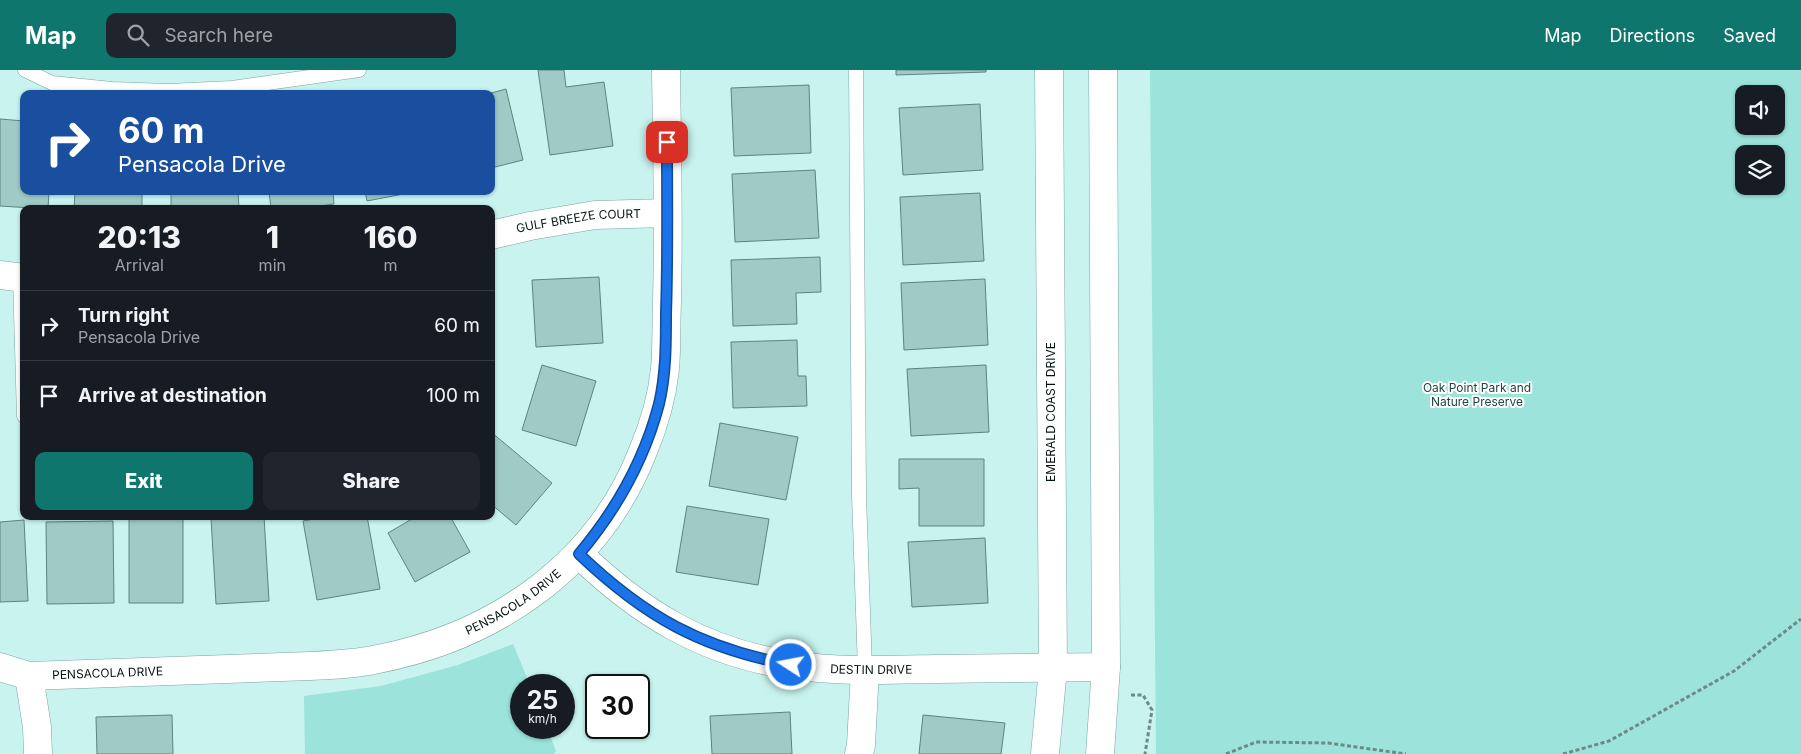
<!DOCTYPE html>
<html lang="en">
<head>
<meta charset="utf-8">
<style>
  :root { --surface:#171b24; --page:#20242c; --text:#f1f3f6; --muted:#9ea1a6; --line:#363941; --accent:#0f766e }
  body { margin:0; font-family:Inter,sans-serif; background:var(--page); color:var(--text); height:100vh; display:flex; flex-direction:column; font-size:19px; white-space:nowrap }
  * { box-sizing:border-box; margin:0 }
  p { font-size:16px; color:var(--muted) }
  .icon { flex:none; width:28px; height:28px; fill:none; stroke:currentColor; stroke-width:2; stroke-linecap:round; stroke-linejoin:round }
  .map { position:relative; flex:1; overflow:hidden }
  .panel { position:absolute; left:20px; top:135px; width:475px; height:315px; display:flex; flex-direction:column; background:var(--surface); border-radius:10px; box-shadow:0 1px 4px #0004 }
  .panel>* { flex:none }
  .top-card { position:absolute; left:20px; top:20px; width:475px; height:105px; border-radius:10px; box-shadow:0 1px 4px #0004; background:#1a4fa0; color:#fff; overflow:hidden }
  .tools { position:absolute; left:1735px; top:15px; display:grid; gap:10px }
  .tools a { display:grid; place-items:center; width:50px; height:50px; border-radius:10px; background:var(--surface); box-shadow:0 1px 4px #0004; font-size:25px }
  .speed { position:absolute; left:510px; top:604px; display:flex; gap:10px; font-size:25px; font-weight:700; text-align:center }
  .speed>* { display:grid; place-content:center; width:65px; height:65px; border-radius:50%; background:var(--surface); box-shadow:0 1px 4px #0004; line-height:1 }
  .speed small { font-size:12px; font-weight:400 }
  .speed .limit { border:2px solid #111; border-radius:8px; background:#fff; color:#111 }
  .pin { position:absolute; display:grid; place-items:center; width:42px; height:42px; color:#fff; margin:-21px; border-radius:10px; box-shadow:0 2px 8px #0006 }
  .me { position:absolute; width:55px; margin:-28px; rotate:281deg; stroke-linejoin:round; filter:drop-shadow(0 0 4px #0008) }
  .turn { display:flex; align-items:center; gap:18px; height:105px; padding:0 15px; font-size:22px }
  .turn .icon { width:65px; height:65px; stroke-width:2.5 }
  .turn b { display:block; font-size:35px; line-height:42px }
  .eta { display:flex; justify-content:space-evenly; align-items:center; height:85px; text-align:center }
  .eta b { font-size:30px; font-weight:800; line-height:35px }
  .button { display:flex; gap:10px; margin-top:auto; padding:10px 15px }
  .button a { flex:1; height:58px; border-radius:10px; background:var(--accent); color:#fff; font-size:20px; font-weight:800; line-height:58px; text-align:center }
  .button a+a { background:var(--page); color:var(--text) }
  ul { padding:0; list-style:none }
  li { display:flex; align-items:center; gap:15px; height:70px; padding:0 15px; border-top:1px solid var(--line) }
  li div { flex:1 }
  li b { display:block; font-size:19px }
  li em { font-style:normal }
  header { display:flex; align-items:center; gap:30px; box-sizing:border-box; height:70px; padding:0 25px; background:var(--accent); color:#fff }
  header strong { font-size:24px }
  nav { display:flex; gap:28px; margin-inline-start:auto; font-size:18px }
  .search { width:350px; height:45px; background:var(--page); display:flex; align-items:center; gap:12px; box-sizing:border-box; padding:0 18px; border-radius:10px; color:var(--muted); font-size:19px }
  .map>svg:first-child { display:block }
  .green { fill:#9be3db; fill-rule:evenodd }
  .building { fill:#a0cac5; stroke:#5c8480 }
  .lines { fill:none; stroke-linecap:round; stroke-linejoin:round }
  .lane-casing { stroke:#7ca5a0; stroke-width:15 }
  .street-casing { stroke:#7ca5a0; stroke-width:29 }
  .secondary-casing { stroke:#7ca5a0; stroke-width:29 }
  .path { stroke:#6d8a87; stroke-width:3; stroke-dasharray:4 2.5; stroke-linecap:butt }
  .lane { stroke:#fff; stroke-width:14 }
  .street { stroke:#fff; stroke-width:28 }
  .secondary { stroke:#fff; stroke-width:28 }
  .route-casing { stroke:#114b97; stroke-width:12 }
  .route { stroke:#1a73e8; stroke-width:9 }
  .labels { text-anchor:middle; stroke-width:4; stroke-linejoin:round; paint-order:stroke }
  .street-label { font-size:12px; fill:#051413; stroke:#fff }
  .park-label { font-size:12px; fill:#1f4441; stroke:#fff }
</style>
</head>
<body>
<header>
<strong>Map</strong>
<div class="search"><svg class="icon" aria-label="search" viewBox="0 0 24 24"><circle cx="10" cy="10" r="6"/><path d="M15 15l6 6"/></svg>Search here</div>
<nav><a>Map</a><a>Directions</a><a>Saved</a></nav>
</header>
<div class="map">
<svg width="1801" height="684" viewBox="0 0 1801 684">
  <rect width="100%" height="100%" fill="#c8f3ee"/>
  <path class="green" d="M1150 0H1801V684H1156ZM1744 24H1776V56H1744ZM1744 84H1776V116H1744Z
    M513 574 530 615H521V658H547L556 681 554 684H305L304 626 381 616 458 595Z"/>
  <path class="building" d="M538 0H564L566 17 604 12 613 76 550 85Z
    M896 0H986V2L896 5Z
    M809 15 811 83 734 86 731 18Z
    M506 19 523 90 491 98V24H487Z
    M980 34 983 100 903 105 899 38Z
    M0 49 24 51V121H49L48 139 0 136Z
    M815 100 819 168 735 172 732 104Z
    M75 121H142V139H74Z
    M171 121H238L239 139H171Z
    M269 121H333L334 134 296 139H271Z
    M365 121H419L367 131Z
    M980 123 984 191 903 195 900 127Z
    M820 187 821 222 796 223 797 254 733 256 731 190Z
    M599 207 603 273 536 277 532 210Z
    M985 209 988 275 904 280 901 213Z
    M797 270 798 306H806L807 336 733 338 731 272Z
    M542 295 596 311 576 376 522 360Z
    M986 295 989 362 911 366 907 299Z
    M720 353 798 367 786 430 709 416Z
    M491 362 552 413 516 455 491 434Z
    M899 389H984V456H919V418L899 419Z
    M687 436 769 449 758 515 676 502Z
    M245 446H264L269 531 216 534 211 448Z
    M331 446H367L380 519 317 530 303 451Z
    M450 446 470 482 415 512 388 463 417 446Z
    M129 447H183V533H129Z
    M24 450 28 531 0 532V452Z
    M113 451 114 533 47 534 46 452Z
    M985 468 988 533 912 537 908 472Z
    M790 642 792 684H712L710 646Z
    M172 645 173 684H97L96 647Z
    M923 645 1005 653 1001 684H919Z"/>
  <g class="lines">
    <g class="lane-casing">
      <path id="lane" d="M25 0 52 13 112 19 168 21 232 18 359 0
        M856 0 859 425 865 600
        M20 207 24 346"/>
    </g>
    <g class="street-casing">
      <g id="street">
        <path id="s1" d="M491 165 530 156 595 145 667 143"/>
        <path d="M0 205 24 208"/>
        <path id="s2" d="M579 484C640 543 705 583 791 595 838 602 887 600 935 599 992 598 1049 598 1106 597"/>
        <path id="s3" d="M0 597 29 606 310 596C333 595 356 594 378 589 496 566 599 495 643 381 654 355 662 327 665 299 667 277 666 253 667 231 669 154 667 77 666 0"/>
        <path d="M29 606 37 657 38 684"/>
        <path d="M859 684 861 675 865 600"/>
      </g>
    </g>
    <g class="secondary-casing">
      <path id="secondary" d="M1045 684 1053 598 1049 0
        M1100 684 1106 597 1103 0"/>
    </g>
    <path class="path" d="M1131 625H1143L1152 640 1145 684
      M1226 684 1256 672 1328 673 1406 684
      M1563 684 1609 671 1734 601 1801 549"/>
    <use href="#lane" class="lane"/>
    <use href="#street" class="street"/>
    <use href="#secondary" class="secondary"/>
  </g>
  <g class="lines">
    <g class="route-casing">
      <path id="route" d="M667 72C667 129 668 186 666 243 666 274 666 304 659 334 644 391 617 439 579 484 645 547 701 578 791 595"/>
    </g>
    <use href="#route" class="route"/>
  </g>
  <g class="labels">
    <g class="street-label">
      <text dy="4" stroke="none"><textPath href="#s1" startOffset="89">GULF BREEZE COURT</textPath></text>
      <text transform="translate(1051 342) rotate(-90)" y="4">EMERALD COAST DRIVE</text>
      <text dy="4" stroke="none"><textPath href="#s3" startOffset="528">PENSACOLA DRIVE</textPath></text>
      <text dy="4" stroke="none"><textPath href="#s2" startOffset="324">DESTIN DRIVE</textPath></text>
      <text dy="4" stroke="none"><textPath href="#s3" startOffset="109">PENSACOLA DRIVE</textPath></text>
    </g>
    <g class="park-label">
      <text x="1477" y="322">Oak Point Park and<tspan x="1477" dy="14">Nature Preserve</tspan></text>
    </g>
  </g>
</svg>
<div class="tools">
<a><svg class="icon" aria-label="sound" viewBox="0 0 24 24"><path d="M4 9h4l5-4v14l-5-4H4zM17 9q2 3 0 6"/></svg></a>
<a><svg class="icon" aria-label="layers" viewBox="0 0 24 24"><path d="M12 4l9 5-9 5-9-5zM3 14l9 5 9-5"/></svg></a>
</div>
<div class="speed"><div>25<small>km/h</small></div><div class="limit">30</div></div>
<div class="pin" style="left:667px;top:72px;background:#d93025"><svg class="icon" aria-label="arrive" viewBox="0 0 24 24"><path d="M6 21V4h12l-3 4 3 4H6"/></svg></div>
<svg class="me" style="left:791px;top:595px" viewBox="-20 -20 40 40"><circle r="17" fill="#1a73e8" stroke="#fff" stroke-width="3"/><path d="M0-11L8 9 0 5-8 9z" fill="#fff"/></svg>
<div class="top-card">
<div class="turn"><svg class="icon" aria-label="right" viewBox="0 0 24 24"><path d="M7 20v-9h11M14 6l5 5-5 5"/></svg><div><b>60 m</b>Pensacola Drive</div></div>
</div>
<section class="panel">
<div class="eta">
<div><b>20:13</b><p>Arrival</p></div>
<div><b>1</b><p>min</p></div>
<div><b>160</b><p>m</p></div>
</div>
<ul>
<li><svg class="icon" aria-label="right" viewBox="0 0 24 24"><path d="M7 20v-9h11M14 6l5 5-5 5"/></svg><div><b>Turn right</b><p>Pensacola Drive</p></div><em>60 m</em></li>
<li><svg class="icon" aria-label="arrive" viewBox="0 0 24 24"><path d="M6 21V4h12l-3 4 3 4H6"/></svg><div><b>Arrive at destination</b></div><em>100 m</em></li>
</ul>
<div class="button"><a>Exit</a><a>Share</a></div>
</section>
</div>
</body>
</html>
